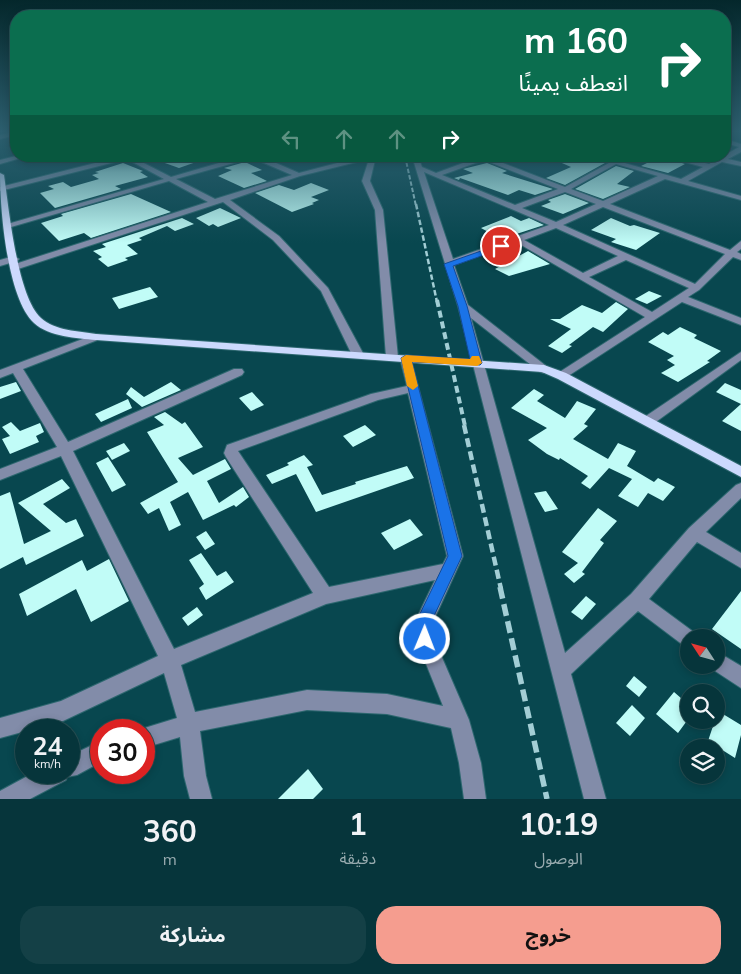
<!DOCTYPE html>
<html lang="ar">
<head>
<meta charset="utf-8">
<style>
  :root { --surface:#06353b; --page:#144046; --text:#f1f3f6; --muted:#98abaf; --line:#275055; --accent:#f59d8f }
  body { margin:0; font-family:Mulish,"Noto Sans Arabic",sans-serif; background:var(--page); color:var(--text); direction:rtl; height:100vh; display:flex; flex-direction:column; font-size:19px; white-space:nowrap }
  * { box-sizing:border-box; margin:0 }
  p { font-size:16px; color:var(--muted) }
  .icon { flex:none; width:28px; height:28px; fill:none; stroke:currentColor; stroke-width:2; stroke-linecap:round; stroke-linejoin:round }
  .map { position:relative; height:799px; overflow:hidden; direction:ltr }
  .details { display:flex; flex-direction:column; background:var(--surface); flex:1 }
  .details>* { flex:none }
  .banner { position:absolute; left:10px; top:10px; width:721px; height:152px; border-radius:20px; box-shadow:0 2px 8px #0003,0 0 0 1px var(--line); direction:rtl; background:#0b6e4f; color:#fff; overflow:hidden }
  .needle { width:32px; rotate:306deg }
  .tools { position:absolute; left:680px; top:629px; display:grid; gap:10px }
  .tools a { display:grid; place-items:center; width:45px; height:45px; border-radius:50%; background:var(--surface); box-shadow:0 2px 8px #0003,0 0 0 1px var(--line); font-size:25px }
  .speed { position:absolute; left:15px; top:719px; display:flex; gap:10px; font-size:25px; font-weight:700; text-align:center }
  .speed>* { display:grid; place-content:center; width:65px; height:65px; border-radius:50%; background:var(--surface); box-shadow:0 2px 8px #0003,0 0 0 1px var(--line); line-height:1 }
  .speed small { font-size:12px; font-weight:400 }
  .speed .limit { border:8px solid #d22; background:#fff; color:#111 }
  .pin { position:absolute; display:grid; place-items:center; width:42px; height:42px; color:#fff; margin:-21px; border:2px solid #fff; border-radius:50%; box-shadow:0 1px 5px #0007 }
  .me { position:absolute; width:55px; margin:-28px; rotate:1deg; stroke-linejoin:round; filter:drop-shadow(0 0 4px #0008) }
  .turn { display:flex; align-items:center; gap:18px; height:105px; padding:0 20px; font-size:22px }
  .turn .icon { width:65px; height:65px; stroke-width:2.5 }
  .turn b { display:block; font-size:35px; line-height:42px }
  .lanes { display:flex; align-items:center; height:48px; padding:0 20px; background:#0003; justify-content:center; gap:25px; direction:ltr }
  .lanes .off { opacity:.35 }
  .eta { display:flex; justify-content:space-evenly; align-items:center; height:85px; text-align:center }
  .eta b { font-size:30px; font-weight:700; line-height:35px }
  .primary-button { display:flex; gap:10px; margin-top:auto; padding:10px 20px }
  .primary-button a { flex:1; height:58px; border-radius:20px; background:var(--accent); color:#111; font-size:20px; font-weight:700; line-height:58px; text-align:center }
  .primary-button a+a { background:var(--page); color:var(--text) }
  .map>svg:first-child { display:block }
  .building { fill:#c1fcf7 }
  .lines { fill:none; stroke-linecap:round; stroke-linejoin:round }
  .minor-casing { stroke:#2d676f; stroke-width:2 }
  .major-casing { stroke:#2d676f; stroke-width:2 }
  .minor { fill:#828ca9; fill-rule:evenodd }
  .major { fill:#ccd9fd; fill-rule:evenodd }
  .rail-far4 { stroke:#a3ced5; stroke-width:2; stroke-dasharray:4.5 2; stroke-linecap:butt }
  .rail-far3 { stroke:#a3ced5; stroke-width:2.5; stroke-dasharray:5.5 2.5; stroke-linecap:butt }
  .rail-far2 { stroke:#a3ced5; stroke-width:4; stroke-dasharray:7 4; stroke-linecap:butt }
  .rail-far1 { stroke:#a3ced5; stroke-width:4.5; stroke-dasharray:9 4.5; stroke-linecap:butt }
  .rail { stroke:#a3ced5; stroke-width:5.5; stroke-dasharray:12 5.5; stroke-linecap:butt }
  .route { fill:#1a73e8; stroke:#114b97 }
  .slow { fill:#f59e0b }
</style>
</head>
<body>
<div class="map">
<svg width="741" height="799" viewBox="0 0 741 799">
  <rect width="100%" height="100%" fill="#08474f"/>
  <path class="building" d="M179 156H233L234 157 211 163 202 160 179 168 162 162Z
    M546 156H589L605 163 565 185 546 178 571 167Z
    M655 156H660L685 164 668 173 641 166 655 159Z
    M245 162 262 170 251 173 267 181 244 188 218 176 232 170 224 168Z
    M123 163 143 171 140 172 148 177 115 186 121 189 55 208 40 193 54 189 48 186 63 182 71 187 99 179 92 175 99 173 95 172Z
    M487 163 507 171 502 173 553 189 535 195 519 190 508 195 460 178 459 180 454 178 473 173 463 169Z
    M616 166 634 171 617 184 630 187 603 199 575 189Z
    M311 183 329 190 311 197 319 200 312 203 314 204 292 212 255 193 279 185 294 190Z
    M131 194 171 212 91 238 84 233 59 241 41 223 63 216 61 214Z
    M565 194 589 203 563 214 541 206 551 202 548 200Z
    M220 208 241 218 218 227 213 224 209 226 196 218Z
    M511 216 521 221 529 218 544 225 501 239 481 228Z
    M182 218 194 224 175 231 167 226 139 238 142 240 127 245 138 254 125 258 128 260 108 267 98 259 102 257 93 251 106 247 102 244Z
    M611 218 630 226 634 225 660 233 636 250 611 242 616 239 591 230Z
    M528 251 550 264 509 276 495 269Z
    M150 287 158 297 119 309 112 298Z
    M649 291 662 296 647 304 635 299Z
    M616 302 628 309 603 332 593 327 569 345 572 346 562 353 548 346 571 329 550 319H560L582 305 602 313Z
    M680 327 697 335 694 338 721 351 707 361 710 362 678 382 661 373 675 365 667 360 674 356 648 342 663 332 668 335Z
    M16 382 21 391 0 399V387Z
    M171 382 181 390 142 407 126 394 131 387 144 397Z
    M725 383 741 390V404L716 392Z
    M534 389 544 395 537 401 565 418 577 401 596 409 584 424 588 426 573 439 608 459 618 443 636 451 627 466 654 482 658 478 675 487 663 501 648 493 638 507 618 496 632 479 609 468 590 489 581 483 588 476 560 458 559 460 547 454 528 440 547 428 511 408Z
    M252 392 264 405 251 411 239 398Z
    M128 399 132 408 101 422 95 414Z
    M741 404V431L722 421Z
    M165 412 182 424 185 422 203 447 178 458 193 475 225 459 231 469 207 481 219 503 243 487 249 497 236 507 234 505 203 520 188 492 170 502 181 525 169 531 159 508 148 514 140 503 178 482 147 432 164 425 154 417Z
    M11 422 20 431 40 423 44 432 36 436 39 442 10 454 2 439 10 436 2 427Z
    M365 425 376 435 353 447 343 436Z
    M124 443 130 451 112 460 106 451Z
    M304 455 313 465 307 467 322 495 356 484 355 482 407 466 414 478 316 512 296 474 272 484 266 475 289 465 287 463Z
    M108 457 126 485 112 492 96 463Z
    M62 479 70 488 43 504 66 523 76 519 84 536 26 565 23 557 0 569V496L10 492 24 544 51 531 18 503Z
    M546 491 558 509 545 512 534 493Z
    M598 508 617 521 600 540 604 543 582 572 585 574 574 583 564 574 578 563 562 552Z
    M410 519 423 535 394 550 381 533Z
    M206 531 215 544 205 550 196 537Z
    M201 553 217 576 226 571 234 582 206 600 199 588 204 584 189 560Z
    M109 559 129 601 91 622 76 589 27 616 19 594 82 560 87 571Z
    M741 591V649L712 629Z
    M586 596 596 604 582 620 571 612Z
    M197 607 203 615 188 626 182 618Z
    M634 676 647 687 639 697 626 686Z
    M674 692 689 705V718L678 733 656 714Z
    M632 705 645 718 630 736 616 723Z
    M718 711 741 725V735L735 758 708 741Z
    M308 769 323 789 313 799H278Z"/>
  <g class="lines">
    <g class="minor-casing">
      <path id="minor" d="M16 131V135L0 139V135Z
        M725 139 741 144V152L728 159 741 162V166L722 162 688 181 741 196V200L665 179 610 204 730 250 741 241V249L737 252 741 254V260L733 257 699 290 688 297 741 318V325L682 302 562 380 556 376 558 373 645 317 516 242 454 265 468 305 550 369 544 373 540 372 471 318 565 653 631 594 689 528 736 485 741 483V498L706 532 741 553V568L697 542 649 599 695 633 698 638H689V648L683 645 638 611 571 674 606 799H584L458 306 412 156H418L422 167 436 173 482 156H492L490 158 565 187 609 163 591 156C600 156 611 161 619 158L622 160 621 162 681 179 703 167 662 156H675L709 164 739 147 725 143ZM484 160 558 189 515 205 442 175ZM616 164 658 176 603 201 571 189ZM424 172 549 225 453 259ZM565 192 596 204 556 222 522 208ZM603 207 725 254 695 284 563 225ZM556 228 618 256 583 273 524 240ZM626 260 689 288 652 312 589 277Z
        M16 156H28L0 164V160Z
        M123 156H136L134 158 171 177 243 156H260L299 173 364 156H376L370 181 383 210 398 357 396 359H388L386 357 375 210 362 181 369 159 300 176 230 200 279 236 328 288 364 355 362 357 358 358 352 355 321 291 273 240 223 202 18 269H12V265L208 202 169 181 11 227 4 225 164 179 127 159 0 191V187ZM252 158 292 175 215 199 176 179Z
        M14 256 19 259 17 261 0 266V260Z
        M96 334 100 335 101 337 100 339 23 369 68 442 234 369H242L244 372 242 375 73 451 174 649 313 593 226 457 224 453 227 445 371 394 407 386 400 358 406 355 410 356 463 556 431 626 434 639 469 720 481 763 486 799H464L459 763 451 728 387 714 307 710 200 731 206 776 212 799H190L184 776 180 737 144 748V730H138L177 718 164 673 63 721 0 738V718L61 701 158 656 61 456 0 480V469L57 447 13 373 0 378V370ZM408 393 447 556 443 564 329 587 238 451 378 400ZM435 580 413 626 416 639 443 706 387 694 307 690 195 712 181 665 326 604Z
        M741 352V360L653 424H643L641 421 643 418Z
        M716 651 741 666V688L709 667V665H716Z
        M101 741V762L77 775 67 777 66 780 30 799H0V791L35 772H69V756Z"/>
    </g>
    <g class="major-casing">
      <path id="major" d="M0 173 4 175C9 208 17 296 41 318 55 331 79 331 96 334L544 365 566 373 741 466V477L558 379 542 372 96 340C77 338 49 337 34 323 7 298 0 209 0 173Z"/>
    </g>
    <use href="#minor" class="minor"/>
    <use href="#major" class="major"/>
    <path class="rail-far4" d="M405 156 416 206"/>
    <path class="rail-far3" d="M416 204 437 302"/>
    <path class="rail-far2" d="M437 300 465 426"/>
    <path class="rail-far1" d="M464 425 501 589"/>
    <path class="rail" d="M500 587 547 799"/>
  </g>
  <linearGradient id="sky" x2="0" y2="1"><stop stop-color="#04272b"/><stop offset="0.54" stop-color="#2c5e6e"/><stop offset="1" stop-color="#2c5e6e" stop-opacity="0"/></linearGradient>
  <rect width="741" height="243" fill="url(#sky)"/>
  <path class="route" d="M501 244 505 246 504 248 453 266 467 306 482 363 480 365 412 362 462 556 434 616C430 626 435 636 431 645L425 647 419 645 414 626 448 556 401 358 406 355 470 359 458 306 444 264Z"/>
  <path class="slow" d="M406 355 470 359 472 356H479L482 363 477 366 412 362 418 386 413 390 407 386 401 358Z"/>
</svg>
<div class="tools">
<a><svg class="needle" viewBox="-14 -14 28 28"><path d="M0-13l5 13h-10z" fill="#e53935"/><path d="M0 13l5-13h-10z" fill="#98abaf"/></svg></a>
<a><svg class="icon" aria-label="search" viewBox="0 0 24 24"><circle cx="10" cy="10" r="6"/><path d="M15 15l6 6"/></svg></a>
<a><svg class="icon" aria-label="layers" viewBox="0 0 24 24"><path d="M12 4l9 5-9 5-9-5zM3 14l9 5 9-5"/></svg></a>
</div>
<div class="speed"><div>24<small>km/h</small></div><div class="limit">30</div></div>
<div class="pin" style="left:501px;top:246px;background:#d93025"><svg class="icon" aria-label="arrive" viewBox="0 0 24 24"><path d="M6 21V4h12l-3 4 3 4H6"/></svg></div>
<svg class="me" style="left:425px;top:639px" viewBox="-20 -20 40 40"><circle r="17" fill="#1a73e8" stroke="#fff" stroke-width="3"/><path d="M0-11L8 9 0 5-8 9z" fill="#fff"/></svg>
<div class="banner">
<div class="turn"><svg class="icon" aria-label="right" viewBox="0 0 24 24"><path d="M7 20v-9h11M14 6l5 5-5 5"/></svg><div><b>160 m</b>انعطف يمينًا</div></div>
<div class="lanes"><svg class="icon off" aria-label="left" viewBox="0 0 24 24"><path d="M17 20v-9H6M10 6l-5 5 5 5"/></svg><svg class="icon off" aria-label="ahead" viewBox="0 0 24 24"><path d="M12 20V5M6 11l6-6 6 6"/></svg><svg class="icon off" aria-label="ahead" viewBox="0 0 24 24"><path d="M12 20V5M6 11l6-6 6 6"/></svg><svg class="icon" aria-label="right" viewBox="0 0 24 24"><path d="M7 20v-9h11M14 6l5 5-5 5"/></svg></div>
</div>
</div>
<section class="details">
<div class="eta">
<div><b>10:19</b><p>الوصول</p></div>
<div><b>1</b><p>دقيقة</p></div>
<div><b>360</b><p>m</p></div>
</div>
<div class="primary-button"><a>خروج</a><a>مشاركة</a></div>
</section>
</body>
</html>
